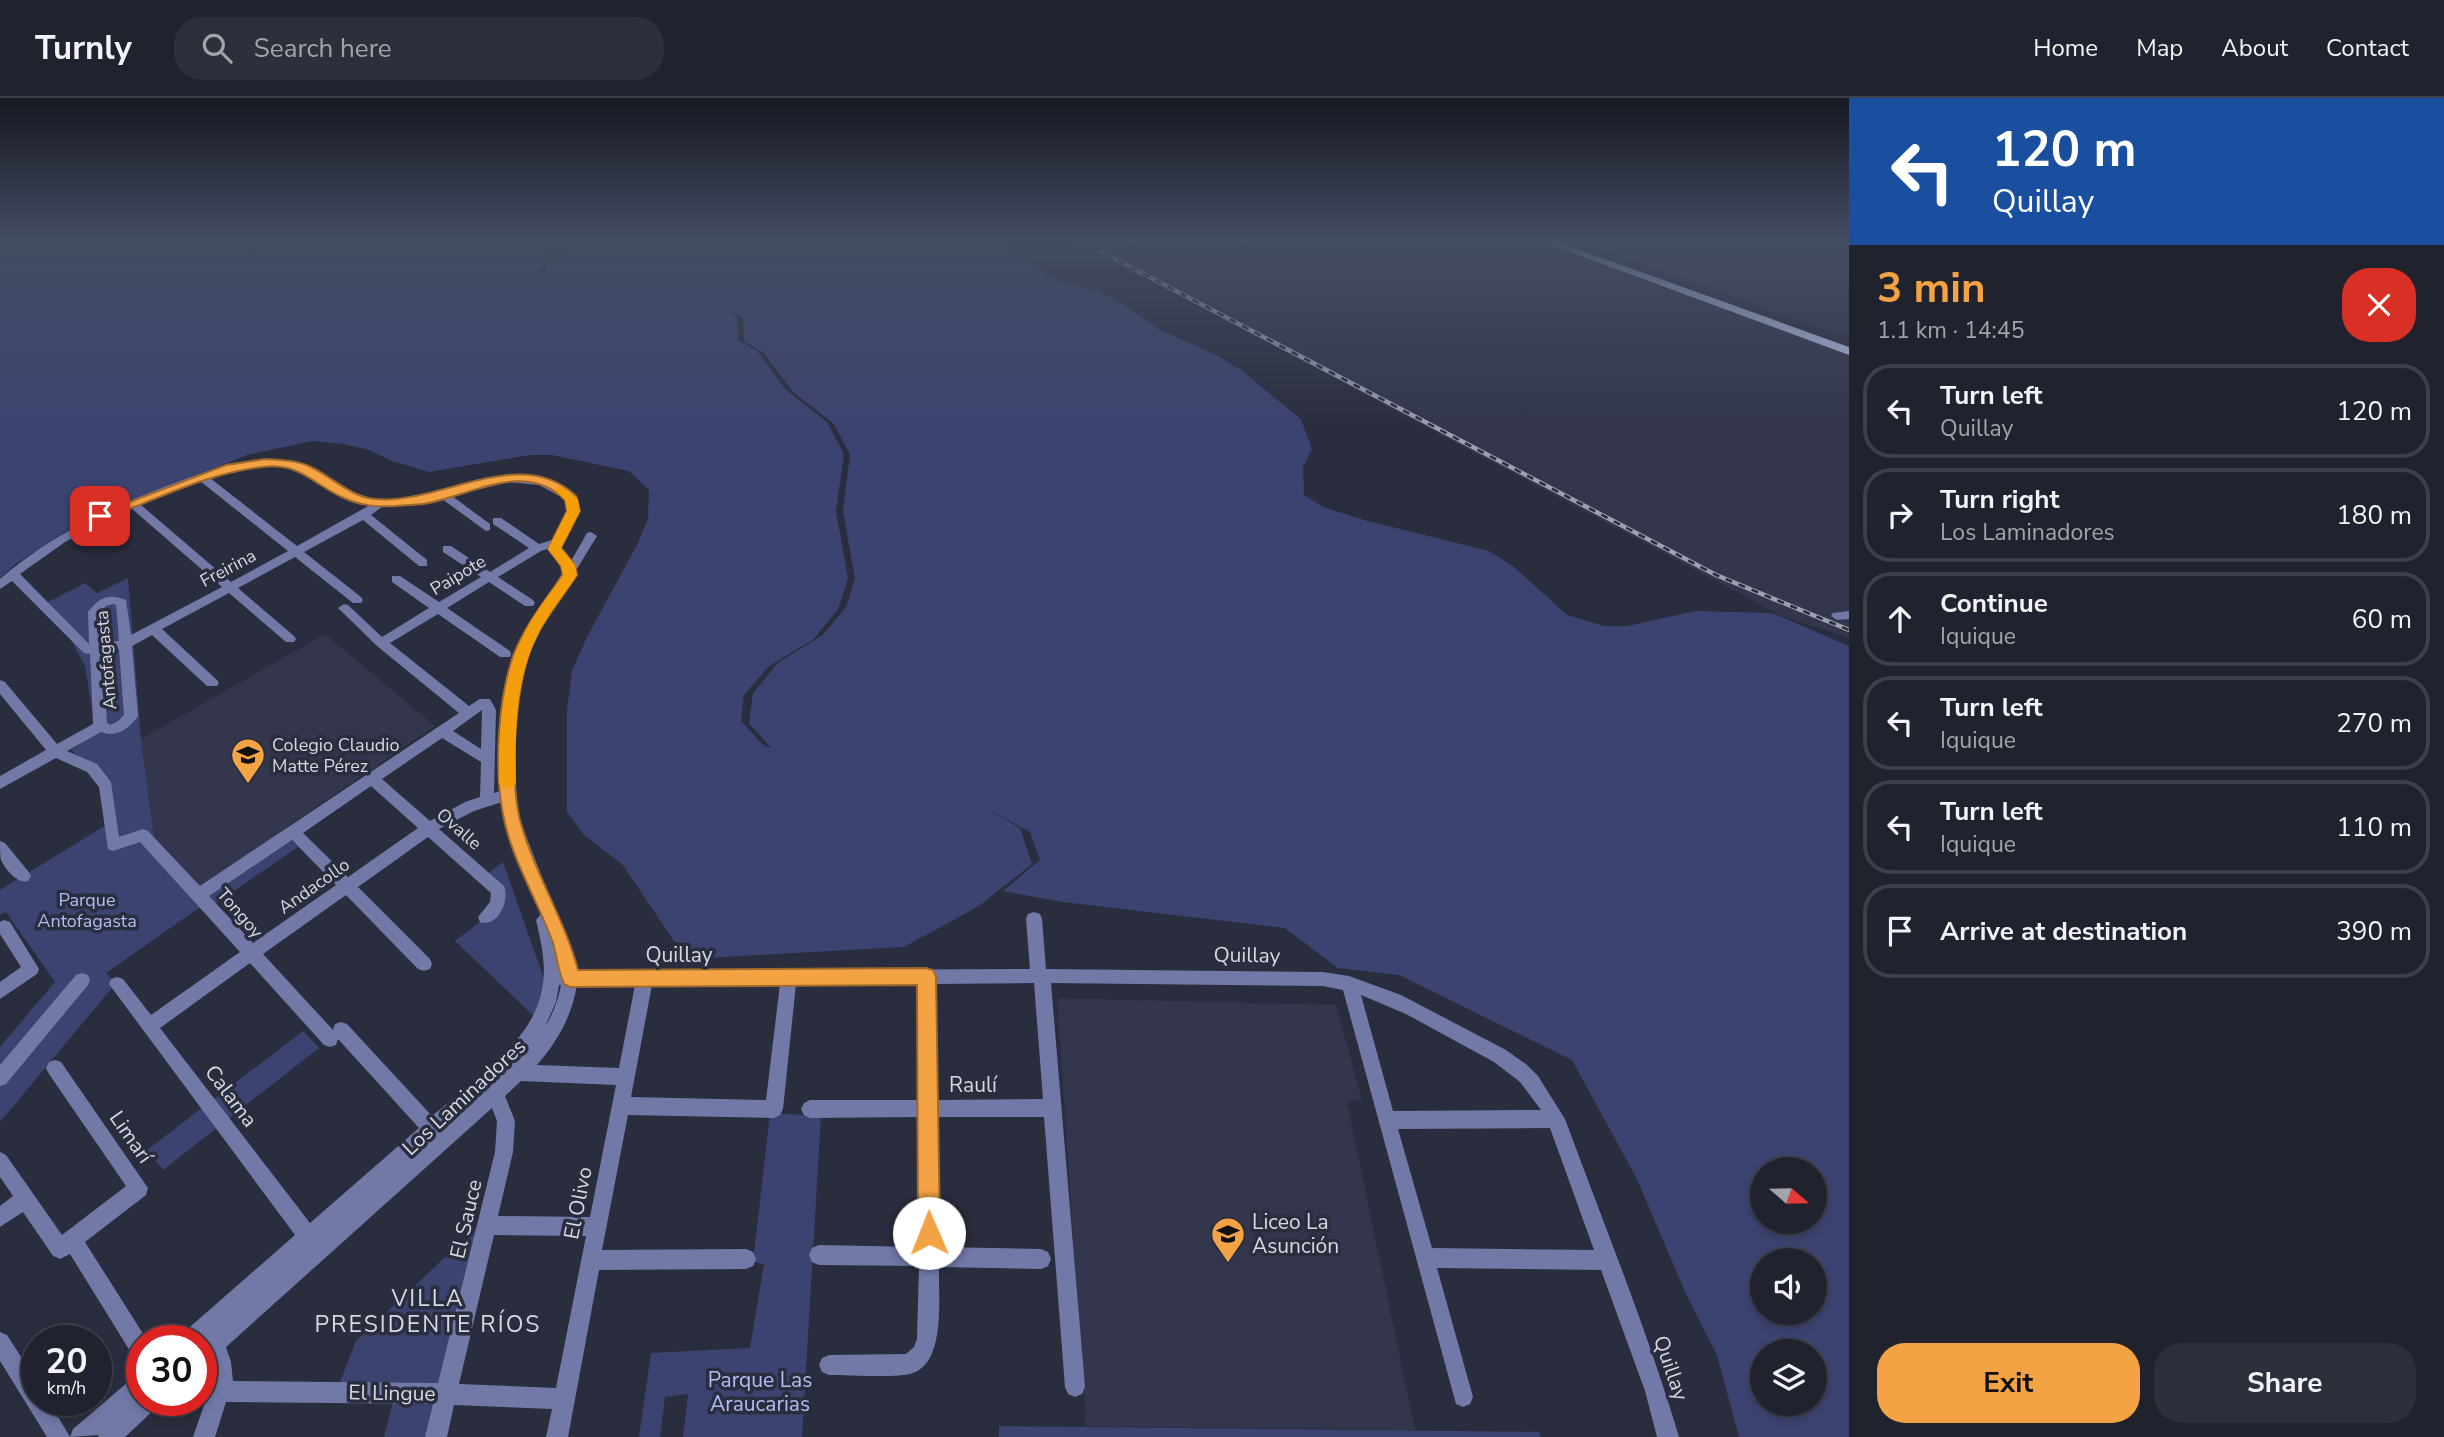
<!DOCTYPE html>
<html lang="en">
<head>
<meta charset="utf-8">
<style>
  :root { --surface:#20222e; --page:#2d2f3a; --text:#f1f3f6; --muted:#a2a4aa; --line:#3d3f4a; --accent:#f4a344 }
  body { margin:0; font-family:"Nunito Sans",sans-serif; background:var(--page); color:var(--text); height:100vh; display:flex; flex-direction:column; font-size:26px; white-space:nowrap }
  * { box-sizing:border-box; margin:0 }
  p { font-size:23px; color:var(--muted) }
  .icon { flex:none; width:38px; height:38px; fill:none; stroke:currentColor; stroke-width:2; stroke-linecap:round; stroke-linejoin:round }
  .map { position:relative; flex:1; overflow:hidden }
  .panel { display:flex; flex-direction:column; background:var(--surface); width:595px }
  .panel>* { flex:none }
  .top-card { background:#1a4fa0; color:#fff; overflow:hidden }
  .needle { width:46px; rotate:110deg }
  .controls { position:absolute; left:1750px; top:1059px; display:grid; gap:14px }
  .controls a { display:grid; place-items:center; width:77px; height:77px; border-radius:50%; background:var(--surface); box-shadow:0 4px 10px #0003,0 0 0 2px var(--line); font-size:35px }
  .speed { position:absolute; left:21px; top:1227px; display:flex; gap:14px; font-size:35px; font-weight:700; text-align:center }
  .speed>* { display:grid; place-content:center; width:91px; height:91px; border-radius:50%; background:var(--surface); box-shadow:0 4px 10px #0003,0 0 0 2px var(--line); line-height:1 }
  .speed small { font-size:18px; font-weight:400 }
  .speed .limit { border:10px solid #d22; background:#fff; color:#111 }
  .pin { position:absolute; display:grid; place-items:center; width:60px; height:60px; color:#fff; margin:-30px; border-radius:14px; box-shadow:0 4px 10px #0006 }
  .me { position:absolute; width:77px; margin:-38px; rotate:359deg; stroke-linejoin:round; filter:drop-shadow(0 0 5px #0008) }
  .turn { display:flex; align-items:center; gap:24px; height:147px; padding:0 28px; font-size:32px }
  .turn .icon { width:91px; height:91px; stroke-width:2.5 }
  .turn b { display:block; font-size:49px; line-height:60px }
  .round { display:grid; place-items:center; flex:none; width:74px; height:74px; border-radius:28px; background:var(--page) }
  .head { display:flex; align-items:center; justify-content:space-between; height:119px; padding:0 28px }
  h1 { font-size:42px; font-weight:700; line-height:52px; color:var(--accent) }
  .cta { display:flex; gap:14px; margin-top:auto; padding:14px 28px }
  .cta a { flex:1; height:80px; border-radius:28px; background:var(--accent); color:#111; font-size:28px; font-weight:700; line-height:80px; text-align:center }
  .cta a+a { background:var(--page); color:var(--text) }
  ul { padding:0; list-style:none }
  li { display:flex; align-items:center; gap:21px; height:94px; margin:0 14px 10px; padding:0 14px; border:4px solid var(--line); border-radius:28px }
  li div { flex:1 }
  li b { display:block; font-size:26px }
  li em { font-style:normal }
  header { display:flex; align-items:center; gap:42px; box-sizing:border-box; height:98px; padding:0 35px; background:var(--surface); border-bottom:2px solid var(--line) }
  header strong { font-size:33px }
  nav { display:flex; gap:38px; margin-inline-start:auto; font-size:24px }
  .search { width:490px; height:63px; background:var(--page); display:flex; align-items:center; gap:18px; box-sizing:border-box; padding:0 24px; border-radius:28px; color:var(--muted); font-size:26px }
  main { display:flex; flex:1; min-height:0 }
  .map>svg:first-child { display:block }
  .built { fill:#33364d }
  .green { fill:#3d4370; fill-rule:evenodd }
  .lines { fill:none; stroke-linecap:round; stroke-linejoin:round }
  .minor { fill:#7279a7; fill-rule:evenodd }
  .major { fill:#c1c8ef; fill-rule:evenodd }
  .rail-casing { stroke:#9da0ad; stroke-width:4.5 }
  .rail { stroke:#2a2d3e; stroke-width:2.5; stroke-dasharray:7; stroke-linecap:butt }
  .route { fill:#f4a344; stroke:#9f6a2c; stroke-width:2 }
  .slow { fill:#f59e0b }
  .labels { text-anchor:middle; stroke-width:7; stroke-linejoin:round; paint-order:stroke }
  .street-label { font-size:18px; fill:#d6d8e3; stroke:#2a2d3e }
  .poi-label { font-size:18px; fill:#d6d8e3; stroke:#2a2d3e; text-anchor:start }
  .park-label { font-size:18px; fill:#b4bdf3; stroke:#2a2d3e }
  .near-street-label { font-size:21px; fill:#d6d8e3; stroke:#2a2d3e }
  .near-poi-label { font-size:21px; fill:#d6d8e3; stroke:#2a2d3e; text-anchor:start }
  .near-park-label { font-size:21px; fill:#b4bdf3; stroke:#2a2d3e }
  .near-neighbourhood-label { font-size:23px; letter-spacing:2px; fill:#d6d8e3; stroke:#2a2d3e }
</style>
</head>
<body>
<header>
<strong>Turnly</strong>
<div class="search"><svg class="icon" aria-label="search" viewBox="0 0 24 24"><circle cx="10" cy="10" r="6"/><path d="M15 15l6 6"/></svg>Search here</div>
<nav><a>Home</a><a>Map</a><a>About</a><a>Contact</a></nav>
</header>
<main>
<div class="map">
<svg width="1849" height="1339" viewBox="0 0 1849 1339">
  <rect width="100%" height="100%" fill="#2a2d3e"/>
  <path class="built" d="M1076 143H1534L1849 257V540L1782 518Z
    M1574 143H1849V240Z
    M325 536 435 628 199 789 154 740 141 641Z
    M1057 900 1336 907 1362 1002 1347 1004 1415 1332 1086 1328Z"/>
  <path class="green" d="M0 143H574L548 159 540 173 558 185 545 174 554 158 576 143H990L1027 157 1033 167 1048 179 1097 193 1124 207 1158 231 1218 258 1241 272 1301 321 1312 351 1303 369 1304 397 1323 409 1364 422 1489 453 1514 469 1567 517 1604 528H1628L1695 513 1772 515 1849 548V1339H1739L1717 1257 1687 1198 1636 1079 1572 962 1399 877 1338 870 1285 830 1063 804 1003 793 1040 762 1030 734 985 709 1020 730 1032 766 979 808 904 849 686 861 623 767 585 738 567 714V612L572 573 587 539 637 447 648 421 649 392 629 373 552 357H530L429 374 392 363 369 352 344 346 312 343 247 357 86 421 17 465 0 480ZM722 207 743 220 744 243 764 255 793 294 834 326 850 357 843 413 855 481 846 509 823 537 779 564 753 595 749 625 771 650 764 648 741 623 744 597 769 568 814 541 838 511 848 481 836 413 844 356 827 324 786 292 757 253 738 242 737 219ZM1762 1071H1815V1124H1762ZM1762 1162H1815V1214H1762ZM1762 1253H1815V1306H1762Z
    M128 480 141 641 154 740 206 805 106 875 116 885 0 1024V949L55 884 6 814 0 817V792L111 724C105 681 104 680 71 652L96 635 85 568 71 542 38 509 85 485 97 495Z
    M281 733 298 749 215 806 199 789Z
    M503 764 544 881 536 920 455 843 486 819 498 798 479 783Z
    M303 933 319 950 163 1072 147 1052Z
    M770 1015 821 1018 802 1339H683L688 1296 665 1299 660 1339H639L651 1255 750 1250 764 1166 753 1164Z
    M491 1116 435 1339H384L395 1296 336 1294 356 1243Z
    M999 1328 1539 1334 1541 1339H999Z"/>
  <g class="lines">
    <path class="minor" d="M262 361C283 361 301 363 319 373 338 383 355 399 376 401 392 402 409 402 424 399 473 389 509 365 559 387 569 391 579 398 579 410 578 424 566 436 560 448L571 463 587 435 591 434 597 438 575 474 576 477 571 481 546 521 524 567 515 610 513 654 518 717 578 873 1030 871 1026 821 1028 816 1034 814 1040 816 1042 821 1046 871 1323 874 1349 878 1401 897 1506 952 1527 967 1538 978 1565 1021C1604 1127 1647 1231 1679 1339H1657L1645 1293 1601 1172 1437 1170 1473 1299 1470 1306 1463 1309 1456 1306 1343 892 1323 888 1051 885 1085 1289 1082 1296 1075 1299 1068 1296 1065 1289 1044 1019H936L939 1149 1041 1151 1048 1154 1051 1161 1048 1168 1041 1171 939 1169C938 1198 947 1267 910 1276 892 1280 850 1277 829 1277L822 1274 819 1267 822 1260 829 1257 906 1256 914 1249 917 1241 919 1168 819 1167 812 1164 809 1157 812 1150 819 1147 919 1149V1019L810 1020 804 1017 801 1011 804 1005 810 1002H918V886H796L783 1011 780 1017 774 1020 628 1017 602 1152 746 1151 753 1154 756 1161 753 1168 746 1171 599 1172 568 1339H546L552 1311 454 1307 447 1339H425L433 1306 226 1304 215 1339H193L213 1281 210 1262 201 1267V1242H180L183 1235 295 1137 109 886 111 881 117 879 123 881 151 917 240 854 140 744 113 753 108 751 99 689 87 674 56 660 0 691V678L46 652 0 596V582L5 584 57 646 93 626 90 556 84 555 12 483 0 491V481C48 439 105 412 164 389 196 377 228 365 262 361ZM262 367C313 367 326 395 370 407L297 448 210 380 235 372ZM200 383 288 453 231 484 141 407ZM509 384 539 387 565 401 567 416 552 442 539 446 501 420H493V426L529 450 490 474 451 448H443V454L481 479 439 504 400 478H392V484L429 510 382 539 348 507 344 506 338 510 377 548 459 615 200 788 148 733 143 731 119 739 111 684 97 666 67 653 101 634C116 640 129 631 138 618L132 548 152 537 207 588H217L219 585 217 582 162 531 229 495 286 544H294L296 541 294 538 238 490 295 459 353 505H361L363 502 361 499 304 454 363 422 419 468H427V462L371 417 383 408 416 407 442 401 486 433 490 432V426L452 398ZM131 410 222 489 131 537 126 502C109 495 99 499 88 514L89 546 20 476 65 444ZM550 450 562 467 563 474C511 554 493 596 501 693L494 695 496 612 490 601H480L469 608 390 545 438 516 500 559H510L511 556 510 553 447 510 489 484 525 508H533L535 505 533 502 498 479 541 453ZM113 506 116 507 119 543 102 545 100 515 106 508ZM119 551 124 617 117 624 110 627 107 625 102 554ZM482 612 481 651 453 633ZM442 640 481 664 480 699 465 704 430 723 382 681ZM371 688 418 730 348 779 303 735ZM502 704 504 717 541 816 536 822C541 844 547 868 542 891 533 945 471 984 432 1018L347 926 341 924 335 926 333 932 263 856 346 797 418 871 424 873 430 871 432 866 430 861 358 789 428 739 491 795 490 804 478 819 480 824C498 830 510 802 504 788L439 731 474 713ZM292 742 336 787 253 845 209 798ZM250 865 324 947 330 949 336 947 338 941 419 1030 310 1125 160 930ZM1034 885 1043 1001 936 1002 934 886ZM780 886 766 1002 631 999 652 887ZM559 887H561C558 903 553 916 545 929L556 904ZM577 887H635L619 970 537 967C557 944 572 918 577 887ZM1361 897 1406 916 1494 964 1520 984 1541 1012 1393 1013ZM521 983 616 987 590 1119 498 1118 513 1054 515 1023 505 998ZM492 1010 497 1023 495 1054 438 1285 233 1283 231 1264 226 1249ZM1550 1030 1594 1152 1432 1150 1398 1031ZM494 1137 586 1138 556 1290 459 1286Z
      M1849 513V521L1837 522 1831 518 1833 515Z
      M0 743 5 745 28 773 31 778 28 783C17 786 6 772 1 762 0 757 0 749 0 743Z
      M4 822 10 824 39 871 37 876 0 901V884L21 869 0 836V824Z
      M82 875 88 877 90 882 88 887 6 986 0 988V967L76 877Z
      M55 962 61 964 148 1090 146 1097 85 1144 147 1242H142V1264L135 1261 70 1156 60 1161 53 1158 23 1114 0 1129V1108L13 1098 0 1079V1054L6 1057 62 1137 126 1088 49 976 46 970 49 964Z
      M0 1234 7 1237 37 1284V1302H48L70 1339H47L0 1263Z
      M142 1275V1302H160L157 1309 125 1339H98L99 1337 70 1339 73 1331 135 1278Z"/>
    <path class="major" d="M1540 143H1555L1849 249V257Z"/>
    <g class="rail-casing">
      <path id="rail" d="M1081 143 1716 477 1849 532
        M1122 143 1180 147 1254 143"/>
    </g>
    <use href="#rail" class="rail"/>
  </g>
  <linearGradient id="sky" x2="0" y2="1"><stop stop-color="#171922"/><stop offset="0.43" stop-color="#444c63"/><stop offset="1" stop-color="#444c63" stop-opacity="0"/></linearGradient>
  <rect width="1849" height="331" fill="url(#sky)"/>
  <path class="route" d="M265 361C282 362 298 362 313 370 333 380 351 399 375 401 440 407 521 345 576 398L580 413 561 450 575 467 577 477C560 503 537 529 528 559 515 601 510 675 519 718 532 771 564 819 578 872L926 870 933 872 936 878 940 1135 937 1142 929 1146 921 1142 918 1135 917 887 570 889 564 886C558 873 557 859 553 845 538 803 511 761 503 716 494 671 498 602 513 558 524 529 545 502 563 477L561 468 548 451 567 413 565 402C524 361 469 399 423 406 414 407 405 407 396 408 377 409 362 408 344 400 313 387 301 364 262 369 208 375 155 402 104 421L100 422 93 418 226 367Z"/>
  <path class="slow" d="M560 388 578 401 580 413 561 450 575 467 577 477C564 497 548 516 538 536 515 582 515 636 516 686L508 692 499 686C499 634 501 583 524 536 534 515 550 496 563 477L561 468 548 451 567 413 565 402 554 391Z"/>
  <defs>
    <g id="school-pin" transform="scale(1.75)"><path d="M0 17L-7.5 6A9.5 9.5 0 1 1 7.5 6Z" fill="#f4a344" stroke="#2a2d3e"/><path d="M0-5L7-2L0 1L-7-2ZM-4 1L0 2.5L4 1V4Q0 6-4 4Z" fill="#111"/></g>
  </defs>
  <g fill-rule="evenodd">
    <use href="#school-pin" x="248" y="657"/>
    <use href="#school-pin" x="1228" y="1136"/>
  </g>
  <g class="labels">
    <g class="street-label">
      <text transform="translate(228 470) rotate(-28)" y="6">Freirina</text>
      <text transform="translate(458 477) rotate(-31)" y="6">Paipote</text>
      <text transform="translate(106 562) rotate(-95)" y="6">Antofagasta</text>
      <text transform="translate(459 731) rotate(41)" y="6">Ovalle</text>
      <text transform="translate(314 788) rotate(-35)" y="6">Andacollo</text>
      <text transform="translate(240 815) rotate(49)" y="6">Tongoy</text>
    </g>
    <g class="poi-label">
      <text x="272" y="653">Colegio Claudio<tspan x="272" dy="21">Matte Pérez</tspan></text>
    </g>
    <g class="park-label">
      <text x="87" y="808">Parque<tspan x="87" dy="21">Antofagasta</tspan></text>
    </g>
    <g class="near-street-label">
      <text x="679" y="864">Quillay</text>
      <text transform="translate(1247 857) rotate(1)" y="7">Quillay</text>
      <text x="973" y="994">Raulí</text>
      <text transform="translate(231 998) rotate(53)" y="7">Calama</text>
      <text transform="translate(464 999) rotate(-43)" y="7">Los Laminadores</text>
      <text transform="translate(131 1039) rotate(55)" y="7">Limarí</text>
      <text transform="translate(578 1105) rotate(-79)" y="7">El Olivo</text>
      <text transform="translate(466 1121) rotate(-77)" y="7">El Sauce</text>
      <text transform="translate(1671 1270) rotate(71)" y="7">Quillay</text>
      <text transform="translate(392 1295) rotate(1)" y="7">El Lingue</text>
    </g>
    <g class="near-poi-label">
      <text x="1252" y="1131">Liceo La<tspan x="1252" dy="24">Asunción</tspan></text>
    </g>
    <g class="near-park-label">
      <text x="760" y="1289">Parque Las<tspan x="760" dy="24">Araucarias</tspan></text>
    </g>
    <g class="near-neighbourhood-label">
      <text x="428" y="1208">VILLA<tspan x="428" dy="26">PRESIDENTE RÍOS</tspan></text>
    </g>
  </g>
</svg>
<div class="controls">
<a><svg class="needle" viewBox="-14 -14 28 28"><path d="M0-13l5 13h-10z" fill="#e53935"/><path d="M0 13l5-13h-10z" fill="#a2a4aa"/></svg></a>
<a><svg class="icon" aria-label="sound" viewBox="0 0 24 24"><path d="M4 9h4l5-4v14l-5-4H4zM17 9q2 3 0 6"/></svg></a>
<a><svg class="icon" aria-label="layers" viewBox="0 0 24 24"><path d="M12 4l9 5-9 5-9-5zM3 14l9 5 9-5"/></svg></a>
</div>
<div class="speed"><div>20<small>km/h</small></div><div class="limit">30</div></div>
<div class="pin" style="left:100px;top:418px;background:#d93025"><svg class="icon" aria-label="arrive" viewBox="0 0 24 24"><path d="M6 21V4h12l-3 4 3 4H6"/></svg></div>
<svg class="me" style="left:929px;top:1135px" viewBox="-20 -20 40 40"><circle r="19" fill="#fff"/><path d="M0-13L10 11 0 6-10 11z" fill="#f4a344"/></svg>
</div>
<section class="panel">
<div class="top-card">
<div class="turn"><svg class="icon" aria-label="left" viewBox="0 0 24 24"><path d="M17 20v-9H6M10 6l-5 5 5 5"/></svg><div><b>120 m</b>Quillay</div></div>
</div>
<div class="head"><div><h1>3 min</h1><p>1.1 km · 14:45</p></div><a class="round" style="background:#d93025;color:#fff"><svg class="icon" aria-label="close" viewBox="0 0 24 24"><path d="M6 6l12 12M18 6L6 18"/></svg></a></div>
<ul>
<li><svg class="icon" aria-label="left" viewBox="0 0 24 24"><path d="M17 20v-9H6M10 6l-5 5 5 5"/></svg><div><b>Turn left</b><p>Quillay</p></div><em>120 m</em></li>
<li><svg class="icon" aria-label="right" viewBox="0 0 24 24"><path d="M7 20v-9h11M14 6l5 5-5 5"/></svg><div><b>Turn right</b><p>Los Laminadores</p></div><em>180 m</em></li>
<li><svg class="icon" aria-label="ahead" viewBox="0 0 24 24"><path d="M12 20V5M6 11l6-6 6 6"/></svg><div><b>Continue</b><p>Iquique</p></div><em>60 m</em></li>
<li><svg class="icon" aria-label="left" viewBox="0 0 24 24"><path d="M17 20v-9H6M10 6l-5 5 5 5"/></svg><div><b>Turn left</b><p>Iquique</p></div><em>270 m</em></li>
<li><svg class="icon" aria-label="left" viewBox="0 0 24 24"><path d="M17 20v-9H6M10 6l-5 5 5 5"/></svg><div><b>Turn left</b><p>Iquique</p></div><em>110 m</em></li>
<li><svg class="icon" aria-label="arrive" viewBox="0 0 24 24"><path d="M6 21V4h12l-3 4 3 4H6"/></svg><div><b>Arrive at destination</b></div><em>390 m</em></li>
</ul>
<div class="cta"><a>Exit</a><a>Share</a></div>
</section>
</main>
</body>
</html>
